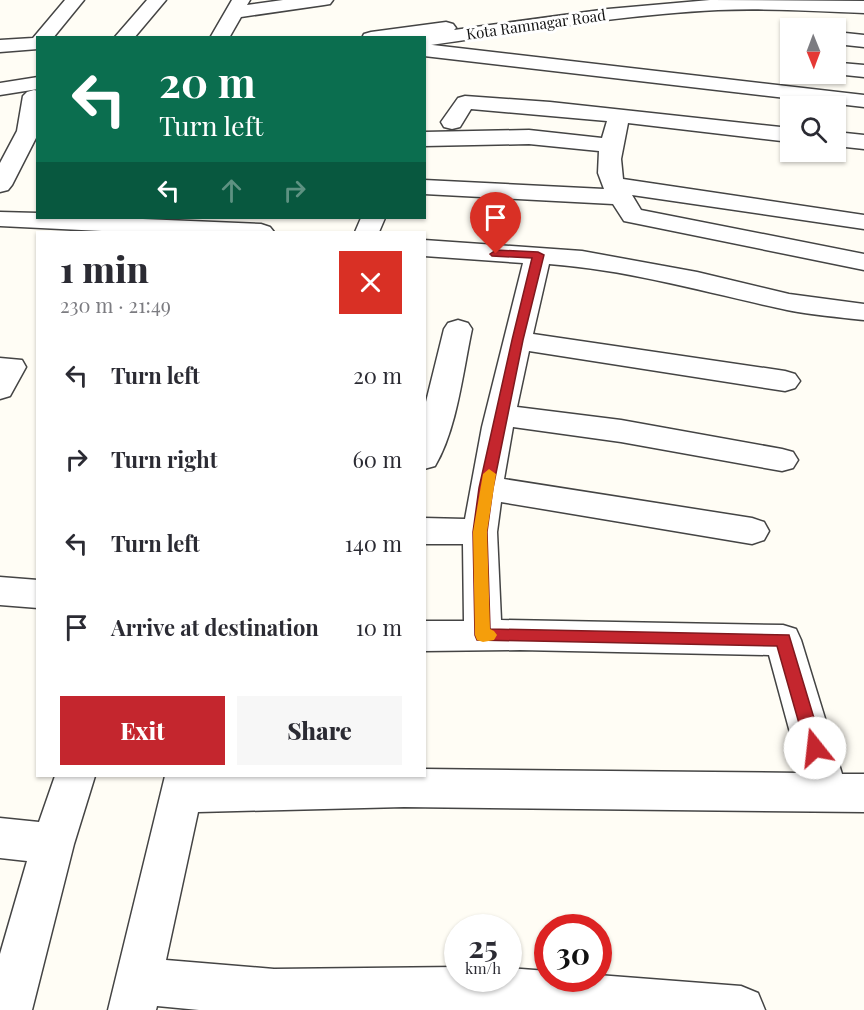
<!DOCTYPE html>
<html lang="en">
<head>
<meta charset="utf-8">
<style>
  :root { --surface:#fff; --page:#f7f7f7; --text:#2b2b33; --muted:#7c7c81; --accent:#c4262e }
  body { margin:0; font-family:"Playfair Display",serif; background:var(--page); color:var(--text); height:100vh; display:flex; flex-direction:column; font-size:22px; white-space:nowrap }
  * { box-sizing:border-box; margin:0 }
  p { font-size:20px; color:var(--muted) }
  .icon { flex:none; width:33px; height:33px; fill:none; stroke:currentColor; stroke-width:2; stroke-linecap:round; stroke-linejoin:round }
  .map { position:relative; flex:1; overflow:hidden }
  .drawer { position:absolute; left:36px; top:231px; width:390px; height:546px; display:flex; flex-direction:column; background:var(--surface); border-radius:0px; box-shadow:0 2px 4px #0004 }
  .drawer>* { flex:none }
  .guide { position:absolute; left:36px; top:36px; width:390px; height:183px; border-radius:0px; box-shadow:0 2px 4px #0004; background:#0b6e4f; color:#fff; overflow:hidden }
  .needle { width:39px; rotate:179deg }
  .fabs { position:absolute; left:780px; top:18px; display:grid; gap:12px }
  .fabs a { display:grid; place-items:center; width:66px; height:66px; border-radius:0px; background:var(--surface); box-shadow:0 2px 4px #0004; font-size:30px }
  .speed { position:absolute; left:444px; top:914px; display:flex; gap:12px; font-size:30px; font-weight:700; text-align:center }
  .speed>* { display:grid; place-content:center; width:78px; height:78px; border-radius:50%; background:var(--surface); box-shadow:0 2px 4px #0004; line-height:1 }
  .speed small { font-size:15px; font-weight:400 }
  .speed .limit { border:9px solid #d22; background:#fff; color:#111 }
  .pin { position:absolute; display:grid; place-items:center; width:51px; height:51px; color:#fff; margin:-62px -26px; border-radius:50% 50% 50% 0; rotate:-45deg; box-shadow:0 0 6px #0007 }
  .pin .icon { rotate:45deg }
  .me { position:absolute; width:66px; margin:-33px; rotate:344deg; stroke-linejoin:round; filter:drop-shadow(0 0 4px #0008) }
  .turn { display:flex; align-items:center; gap:21px; height:126px; padding:0 24px; font-size:27px }
  .turn .icon { width:78px; height:78px; stroke-width:2.5 }
  .turn b { display:block; font-size:42px; line-height:51px }
  .lanes { display:flex; align-items:center; height:57px; padding:0 24px; background:#0003; justify-content:center; gap:30px; direction:ltr }
  .lanes .off { opacity:.35 }
  .round { display:grid; place-items:center; flex:none; width:63px; height:63px; border-radius:0px; background:var(--page) }
  .head { display:flex; align-items:center; justify-content:space-between; height:102px; padding:0 24px }
  h1 { font-size:36px; font-weight:800; line-height:45px }
  .primary-button { display:flex; gap:12px; margin-top:auto; padding:12px 24px }
  .primary-button a { flex:1; height:69px; border-radius:0px; background:var(--accent); color:#fff; font-size:24px; font-weight:800; line-height:69px; text-align:center }
  .primary-button a+a { background:var(--page); color:var(--text) }
  ul { padding:0; list-style:none }
  li { display:flex; align-items:center; gap:18px; height:84px; padding:0 24px }
  li div { flex:1 }
  li b { display:block; font-size:22px }
  li em { font-style:normal }
  .map>svg:first-child { display:block }
  .lines { fill:none; stroke-linecap:round; stroke-linejoin:round }
  .minor-casing { stroke:#444; stroke-width:3 }
  .tertiary-casing { stroke:#444; stroke-width:3 }
  .minor { fill:#fff; fill-rule:evenodd }
  .tertiary { fill:#fff; fill-rule:evenodd }
  .route { fill:#c4262e; stroke:#7f191e; stroke-width:1.5 }
  .slow { fill:#f59e0b }
  .labels { text-anchor:middle; stroke-width:6; stroke-linejoin:round; paint-order:stroke }
  .far-street-label { font-size:15px; fill:#111; stroke:#fff }
</style>
</head>
<body>
<div class="map">
<svg width="864" height="1010" viewBox="0 0 864 1010">
  <rect width="100%" height="100%" fill="#fffdf5"/>
  <g class="lines">
    <g class="minor-casing">
      <path id="minor" d="M65 0H84L53 38H38V49L0 52V40L33 38Z
        M147 0H166L134 38H114Z
        M232 0H250L247 5 283 0H333L330 4 324 5 241 17 229 38H210Z
        M836 32 864 35V47L836 44Z
        M424 44 864 95V107L424 56Z
        M841 63 864 65V77L835 74 836 64Z
        M34 90 38 91V134L12 185 8 190 0 192V163L17 131 23 96 27 92Z
        M465 96 550 102 790 128V142L628 123 621 159 623 179 864 215V229L632 195 641 210 864 254V270L624 221 613 204 424 194V180L604 189 598 173 599 151 529 144 424 146V132L529 130 602 138 607 121 471 109 460 127 452 129 444 127 441 122 458 98Z
        M836 132 864 135V149L836 146Z
        M0 212 38 213V218H119L261 224 270 227 274 232H122L0 226Z
        M361 218H385L379 232H355Z
        M424 240 582 251 697 272 789 294 864 304V320C838 317 812 315 787 310 708 293 630 270 549 264L533 334 785 371 795 374 800 381 795 388 785 391 529 351 517 407 621 420 782 449 793 452 798 460 793 468 782 471 621 442 513 427 504 479 752 518 764 522 769 531 764 540 752 544 501 502 497 532 501 620 783 625 796 629 801 640 842 774H864V812L404 807 198 812 166 960 274 969 458 967V978H508V968L548 971V978H598V975L741 986 758 993 765 1010H199L157 1006 156 1010H108L165 776H424V769L801 773 769 655 520 650 424 651V621H464L463 544H424V518L465 519 482 427 523 263 424 256Z
        M458 320 468 323 472 329C463 371 457 429 435 466L424 469V410L444 329 448 323Z
        M0 358 22 360 26 367 10 396 0 399Z
        M0 577 38 580V608L0 605Z
        M55 776H95L74 844 32 1010H0V954L27 861 0 858V818L39 822Z"/>
    </g>
    <g class="tertiary-casing">
      <path id="tertiary" d="M710 0 864 1V13C816 11 767 8 718 10 620 15 522 32 424 46V38H362L364 34 371 32 446 22 453 24 456 28 454 30 608 9Z
        M38 77V89L0 95V83Z"/>
    </g>
    <use href="#minor" class="minor"/>
    <use href="#tertiary" class="tertiary"/>
  </g>
  <path class="route" d="M496 250 538 252 544 255 523 340 493 488 487 532 490 629 789 635 823 748 821 754 815 756 809 754 806 748 777 646 477 640 475 635 473 532 479 488 512 340 532 258 492 256 490 254Z"/>
  <path class="slow" d="M489 469 496 474 487 532 490 629 494 631 497 635 494 640 483 642 477 640 475 635 473 532 483 474Z"/>
  <g class="labels">
    <g class="far-street-label">
      <text transform="translate(536 25) rotate(-8)" y="5">Kota Ramnagar Road</text>
    </g>
  </g>
</svg>
<div class="fabs">
<a><svg class="needle" viewBox="-14 -14 28 28"><path d="M0-13l5 13h-10z" fill="#e53935"/><path d="M0 13l5-13h-10z" fill="#7c7c81"/></svg></a>
<a><svg class="icon" aria-label="search" viewBox="0 0 24 24"><circle cx="10" cy="10" r="6"/><path d="M15 15l6 6"/></svg></a>
</div>
<div class="speed"><div>25<small>km/h</small></div><div class="limit">30</div></div>
<div class="pin" style="left:496px;top:254px;background:#d93025"><svg class="icon" aria-label="arrive" viewBox="0 0 24 24"><path d="M6 21V4h12l-3 4 3 4H6"/></svg></div>
<svg class="me" style="left:815px;top:748px" viewBox="-20 -20 40 40"><circle r="19" fill="#fff"/><path d="M0-13L10 11 0 6-10 11z" fill="#c4262e"/></svg>
<div class="guide">
<div class="turn"><svg class="icon" aria-label="left" viewBox="0 0 24 24"><path d="M17 20v-9H6M10 6l-5 5 5 5"/></svg><div><b>20 m</b>Turn left</div></div>
<div class="lanes"><svg class="icon" aria-label="left" viewBox="0 0 24 24"><path d="M17 20v-9H6M10 6l-5 5 5 5"/></svg><svg class="icon off" aria-label="ahead" viewBox="0 0 24 24"><path d="M12 20V5M6 11l6-6 6 6"/></svg><svg class="icon off" aria-label="right" viewBox="0 0 24 24"><path d="M7 20v-9h11M14 6l5 5-5 5"/></svg></div>
</div>
<section class="drawer">
<div class="head"><div><h1>1 min</h1><p>230 m · 21:49</p></div><a class="round" style="background:#d93025;color:#fff"><svg class="icon" aria-label="close" viewBox="0 0 24 24"><path d="M6 6l12 12M18 6L6 18"/></svg></a></div>
<ul>
<li><svg class="icon" aria-label="left" viewBox="0 0 24 24"><path d="M17 20v-9H6M10 6l-5 5 5 5"/></svg><div><b>Turn left</b></div><em>20 m</em></li>
<li><svg class="icon" aria-label="right" viewBox="0 0 24 24"><path d="M7 20v-9h11M14 6l5 5-5 5"/></svg><div><b>Turn right</b></div><em>60 m</em></li>
<li><svg class="icon" aria-label="left" viewBox="0 0 24 24"><path d="M17 20v-9H6M10 6l-5 5 5 5"/></svg><div><b>Turn left</b></div><em>140 m</em></li>
<li><svg class="icon" aria-label="arrive" viewBox="0 0 24 24"><path d="M6 21V4h12l-3 4 3 4H6"/></svg><div><b>Arrive at destination</b></div><em>10 m</em></li>
</ul>
<div class="primary-button"><a>Exit</a><a>Share</a></div>
</section>
</div>
</body>
</html>
